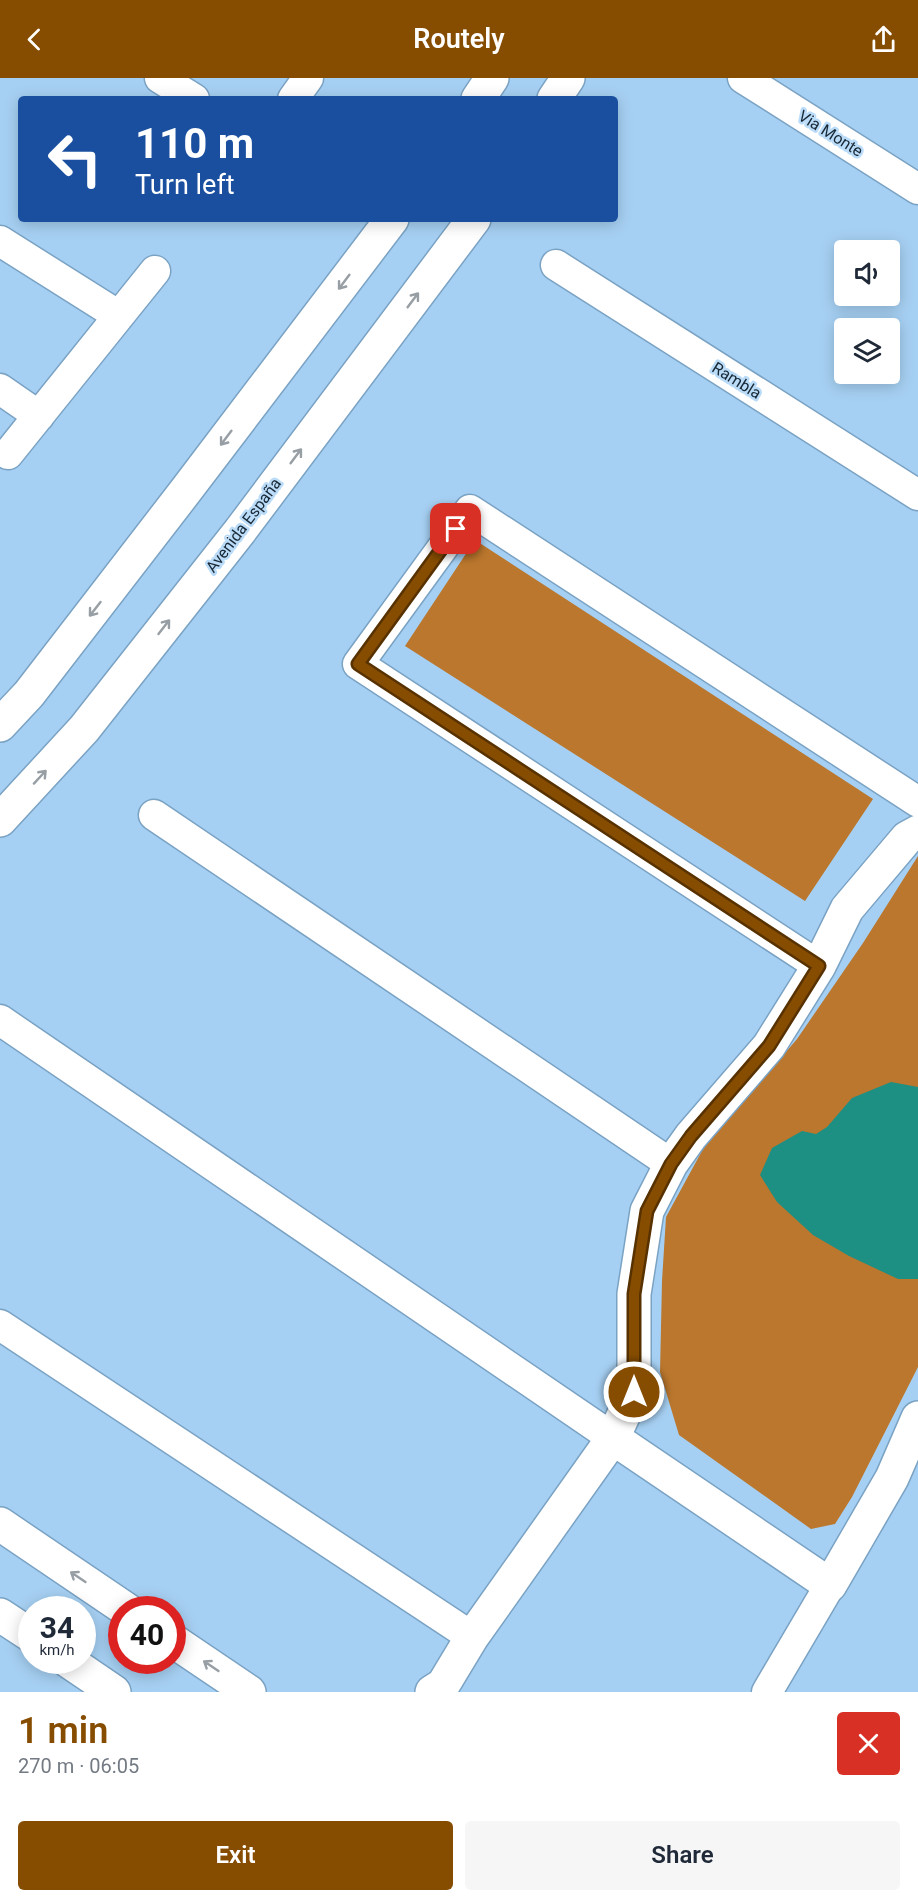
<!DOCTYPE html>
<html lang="en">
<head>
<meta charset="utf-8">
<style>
  :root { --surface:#fff; --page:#f6f6f7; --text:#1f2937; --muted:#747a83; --accent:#864d00 }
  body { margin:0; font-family:Roboto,sans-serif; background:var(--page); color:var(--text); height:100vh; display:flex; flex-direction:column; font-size:22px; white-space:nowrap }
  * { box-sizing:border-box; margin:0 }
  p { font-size:20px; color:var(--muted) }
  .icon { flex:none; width:33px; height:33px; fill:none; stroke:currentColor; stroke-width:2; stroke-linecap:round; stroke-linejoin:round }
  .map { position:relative; height:1614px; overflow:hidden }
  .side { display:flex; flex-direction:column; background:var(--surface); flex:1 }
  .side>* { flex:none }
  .top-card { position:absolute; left:18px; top:18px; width:600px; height:126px; border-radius:6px; box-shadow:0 3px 15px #0003; background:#1a4fa0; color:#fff; overflow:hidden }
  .tools { position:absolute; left:834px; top:162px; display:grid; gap:12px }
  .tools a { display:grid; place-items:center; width:66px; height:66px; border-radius:6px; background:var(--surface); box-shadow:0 3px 15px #0003; font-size:30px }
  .speed { position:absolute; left:18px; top:1518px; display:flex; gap:12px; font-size:30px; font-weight:700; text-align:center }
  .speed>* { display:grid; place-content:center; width:78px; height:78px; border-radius:50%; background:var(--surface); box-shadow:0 3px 15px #0003; line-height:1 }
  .speed small { font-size:15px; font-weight:400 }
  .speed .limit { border:9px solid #d22; background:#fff; color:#111 }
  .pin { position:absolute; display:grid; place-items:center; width:51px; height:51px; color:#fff; margin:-26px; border-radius:12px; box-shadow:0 3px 9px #0006 }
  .me { position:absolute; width:66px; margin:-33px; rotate:0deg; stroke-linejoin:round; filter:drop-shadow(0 0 4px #0008) }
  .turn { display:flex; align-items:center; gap:21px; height:126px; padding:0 18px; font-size:27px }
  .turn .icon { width:78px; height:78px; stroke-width:2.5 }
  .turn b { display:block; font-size:42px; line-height:51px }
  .round { display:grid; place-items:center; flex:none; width:63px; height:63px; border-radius:6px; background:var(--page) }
  .summary { display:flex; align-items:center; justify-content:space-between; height:102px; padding:0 18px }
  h1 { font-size:36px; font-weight:600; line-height:45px; color:var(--accent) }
  .action { display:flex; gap:12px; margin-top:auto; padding:12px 18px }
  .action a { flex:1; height:69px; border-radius:6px; background:var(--accent); color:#fff; font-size:24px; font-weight:600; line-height:69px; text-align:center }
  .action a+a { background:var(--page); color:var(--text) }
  header { display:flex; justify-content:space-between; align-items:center; height:78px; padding:0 18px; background:var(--accent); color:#fff; font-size:27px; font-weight:600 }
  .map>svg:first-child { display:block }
  .forest { fill:#bb772d }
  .water { fill:#1e8f83 }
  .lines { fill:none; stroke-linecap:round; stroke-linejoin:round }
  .minor-casing { stroke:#7aa2c3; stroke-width:33 }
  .tertiary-casing { stroke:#7aa2c3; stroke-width:36 }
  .secondary-casing { stroke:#7aa2c3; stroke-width:36 }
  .minor { stroke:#fff; stroke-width:30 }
  .tertiary { stroke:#fff; stroke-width:33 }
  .secondary { stroke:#fff; stroke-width:33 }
  .oneway { stroke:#979ea4 }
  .route-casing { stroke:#573200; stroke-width:15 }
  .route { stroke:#864d00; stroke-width:10 }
  .labels { text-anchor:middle; stroke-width:5; stroke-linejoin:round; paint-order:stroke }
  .street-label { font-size:16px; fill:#172735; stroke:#bbdcf8 }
</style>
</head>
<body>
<header><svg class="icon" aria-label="back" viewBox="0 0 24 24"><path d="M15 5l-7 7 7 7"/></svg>Routely<svg class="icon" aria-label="share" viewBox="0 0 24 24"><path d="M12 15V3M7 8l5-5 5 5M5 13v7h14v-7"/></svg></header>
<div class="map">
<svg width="918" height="1614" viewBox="0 0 918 1614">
  <rect width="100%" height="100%" fill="#a6d0f3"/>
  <path class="forest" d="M475 462 873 721 805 823 405 568Z
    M918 778V1289L852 1419 835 1446 811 1451 679 1357 660 1294 662 1203 666 1139 703 1071 797 961 863 865Z"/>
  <path class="water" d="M891 1004 918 1009V1201H898L849 1178 813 1157 777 1124 760 1097 772 1070 802 1053 816 1056 827 1049 852 1020Z"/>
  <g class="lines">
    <g class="minor-casing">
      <path id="minor" d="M160 0 194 21
        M743 0 918 111
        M293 21 308 0
        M0 163 119 238
        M556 187 918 417
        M0 311 39 338
        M8 376 155 193
        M154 737 671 1086
        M819 888 358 586 470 432 918 724
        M0 942 613 1360
        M0 1247 472 1559
        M767 1614 830 1507"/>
    </g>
    <g class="tertiary-casing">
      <path id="tertiary" d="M613 1360 830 1507 892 1400 918 1340
        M432 1614 443 1607 472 1559 613 1360 634 1314V1216L647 1133 671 1086 691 1058 769 968 819 888 847 831 907 760 918 754"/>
    </g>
    <g class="secondary-casing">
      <path id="secondary" d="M478 21 492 0
        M554 21 568 0
        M0 647 29 616 187 411 392 141
        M0 742 84 651 240 453 474 141
        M0 1446 127 1532
        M0 1537 32 1558
        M172 1562 249 1614
        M67 1582 114 1614"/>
    </g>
    <use href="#minor" class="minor"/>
    <use href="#tertiary" class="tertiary"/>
    <use href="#secondary" class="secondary"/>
  </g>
  <defs><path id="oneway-shaft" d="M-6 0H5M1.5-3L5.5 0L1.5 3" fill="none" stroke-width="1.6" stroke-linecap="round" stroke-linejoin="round" transform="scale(1.5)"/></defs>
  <g class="oneway">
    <use href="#oneway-shaft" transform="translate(344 204) rotate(127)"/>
    <use href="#oneway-shaft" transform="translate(413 222) rotate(-53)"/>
    <use href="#oneway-shaft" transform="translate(226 360) rotate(127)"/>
    <use href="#oneway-shaft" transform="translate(296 378) rotate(-53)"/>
    <use href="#oneway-shaft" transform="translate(95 531) rotate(128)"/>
    <use href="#oneway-shaft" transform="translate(164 549) rotate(-52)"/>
    <use href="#oneway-shaft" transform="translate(40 699) rotate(-47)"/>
    <use href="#oneway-shaft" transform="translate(78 1499) rotate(-146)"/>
    <use href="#oneway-shaft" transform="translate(211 1588) rotate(-146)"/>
  </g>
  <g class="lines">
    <g class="route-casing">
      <path id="route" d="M456 451 358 586 819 888 769 968 691 1058 671 1086 647 1133 634 1216V1314"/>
    </g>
    <use href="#route" class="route"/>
  </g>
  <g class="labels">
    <g class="street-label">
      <text transform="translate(831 55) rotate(32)" y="6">Via Monte</text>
      <text transform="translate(737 302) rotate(32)" y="6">Rambla</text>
      <text transform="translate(243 447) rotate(-53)" y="6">Avenida España</text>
    </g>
  </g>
</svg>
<div class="tools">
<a><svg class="icon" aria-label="sound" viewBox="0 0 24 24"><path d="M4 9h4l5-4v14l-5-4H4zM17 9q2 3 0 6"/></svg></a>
<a><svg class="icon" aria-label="layers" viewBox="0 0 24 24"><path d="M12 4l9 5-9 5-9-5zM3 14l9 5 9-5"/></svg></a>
</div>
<div class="speed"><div>34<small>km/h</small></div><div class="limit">40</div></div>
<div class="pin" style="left:456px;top:451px;background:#d93025"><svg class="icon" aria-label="arrive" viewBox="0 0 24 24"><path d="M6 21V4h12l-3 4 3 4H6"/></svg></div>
<svg class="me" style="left:634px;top:1314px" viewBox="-20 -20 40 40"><circle r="17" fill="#864d00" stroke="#fff" stroke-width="3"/><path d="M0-11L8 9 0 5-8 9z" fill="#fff"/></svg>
<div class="top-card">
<div class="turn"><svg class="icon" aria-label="left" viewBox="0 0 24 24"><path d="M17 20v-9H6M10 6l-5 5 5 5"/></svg><div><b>110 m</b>Turn left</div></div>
</div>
</div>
<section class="side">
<div class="summary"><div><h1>1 min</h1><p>270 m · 06:05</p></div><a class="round" style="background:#d93025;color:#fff"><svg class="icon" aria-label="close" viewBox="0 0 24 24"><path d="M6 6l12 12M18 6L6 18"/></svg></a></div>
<div class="action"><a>Exit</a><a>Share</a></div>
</section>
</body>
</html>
